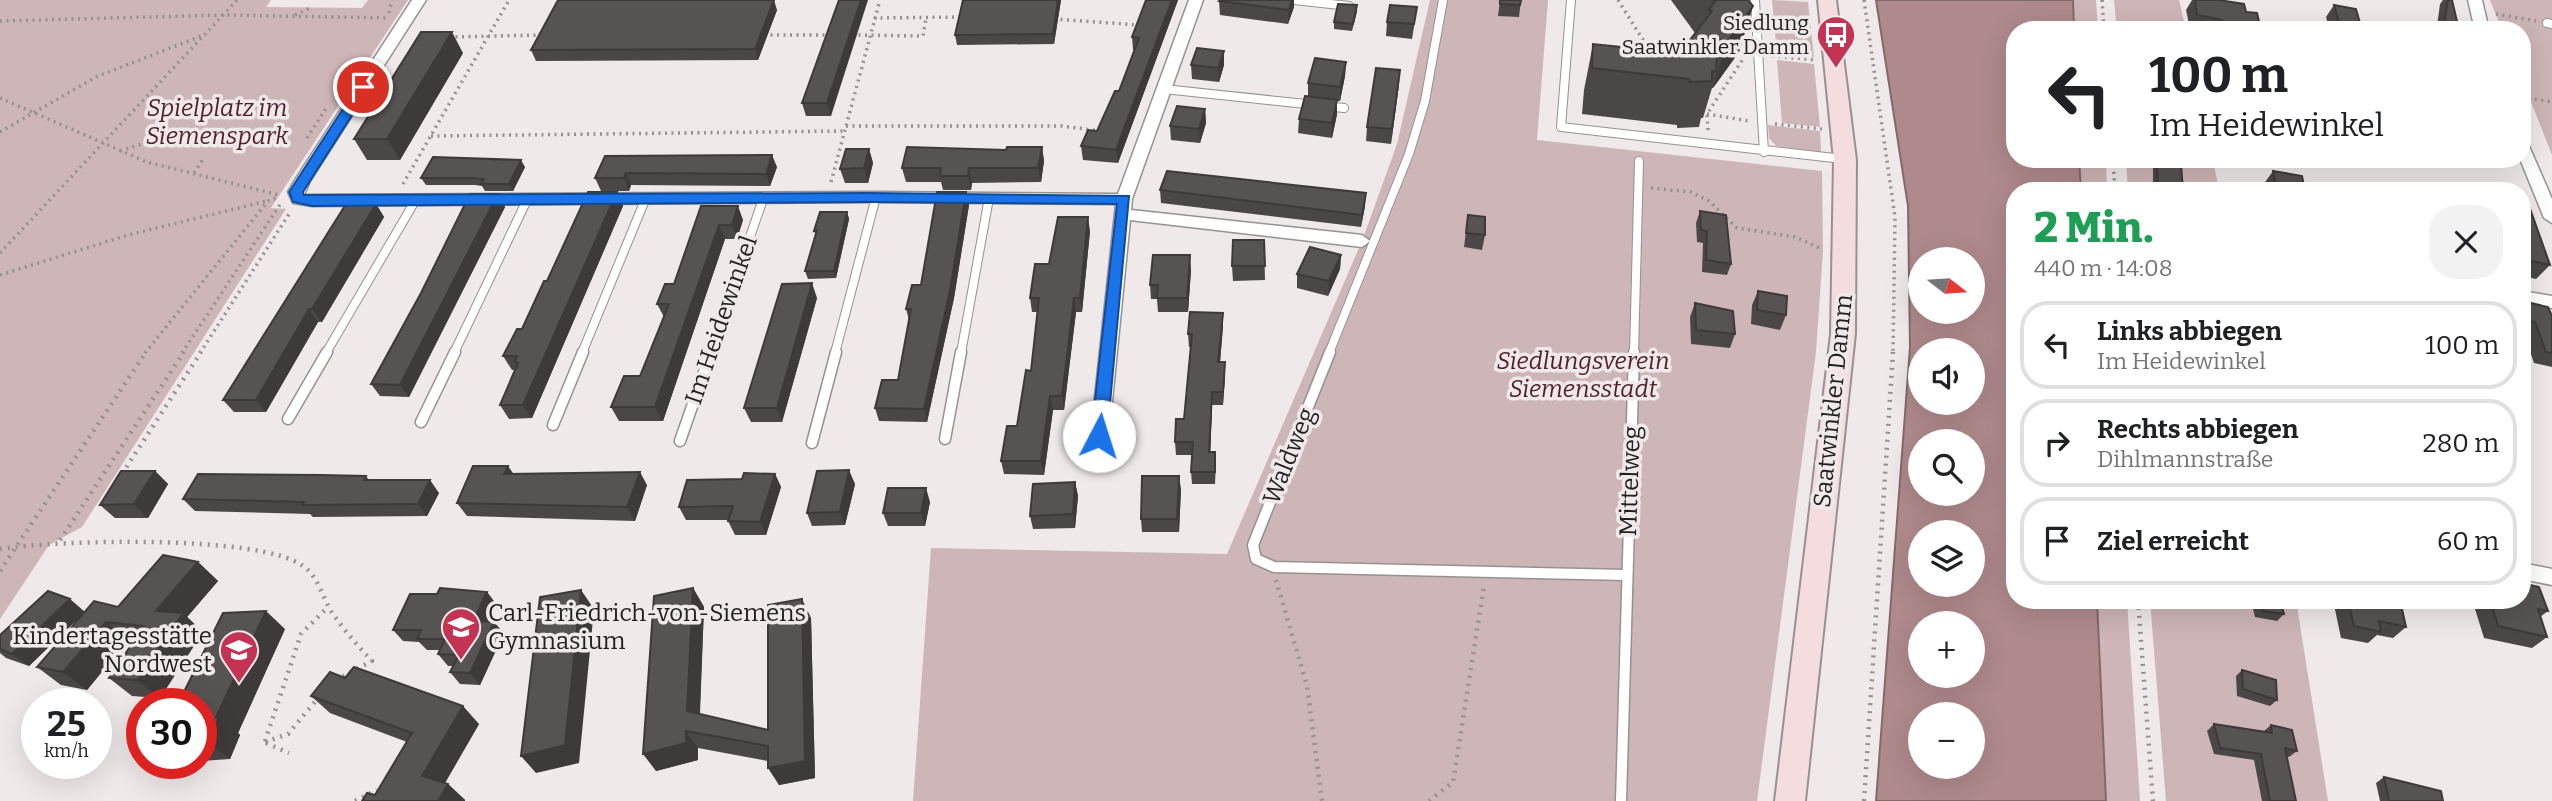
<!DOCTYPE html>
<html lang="de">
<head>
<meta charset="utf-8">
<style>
  :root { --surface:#fff; --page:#f2f2f2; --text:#202124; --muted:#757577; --line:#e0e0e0 }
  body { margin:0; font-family:Bitter,serif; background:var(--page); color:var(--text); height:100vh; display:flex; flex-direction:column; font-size:26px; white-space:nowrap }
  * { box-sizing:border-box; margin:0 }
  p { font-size:23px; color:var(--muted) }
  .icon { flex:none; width:38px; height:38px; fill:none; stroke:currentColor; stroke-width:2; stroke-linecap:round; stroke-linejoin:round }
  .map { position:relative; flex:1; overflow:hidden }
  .side { position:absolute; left:2006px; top:182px; width:525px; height:427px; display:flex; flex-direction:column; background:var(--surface); border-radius:28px; box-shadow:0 7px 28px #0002 }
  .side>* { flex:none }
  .banner { position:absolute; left:2006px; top:21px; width:525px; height:147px; border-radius:28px; box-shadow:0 7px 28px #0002; background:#fff; color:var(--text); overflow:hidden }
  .needle { width:46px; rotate:107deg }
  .controls { position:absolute; left:1908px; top:247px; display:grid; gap:14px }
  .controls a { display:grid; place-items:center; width:77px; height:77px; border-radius:50%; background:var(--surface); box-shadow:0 7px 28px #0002; font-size:35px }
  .speed { position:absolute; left:21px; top:688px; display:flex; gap:14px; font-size:35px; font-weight:700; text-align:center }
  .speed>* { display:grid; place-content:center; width:91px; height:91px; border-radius:50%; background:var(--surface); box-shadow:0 7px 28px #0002; line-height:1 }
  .speed small { font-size:18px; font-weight:400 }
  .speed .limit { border:10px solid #d22; background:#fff; color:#111 }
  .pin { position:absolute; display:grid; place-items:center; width:60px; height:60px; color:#fff; margin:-30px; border:4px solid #fff; border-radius:50%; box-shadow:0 2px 7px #0007 }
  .me { position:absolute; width:77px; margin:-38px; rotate:5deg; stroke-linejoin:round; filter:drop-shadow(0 0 5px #0008) }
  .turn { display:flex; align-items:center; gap:24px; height:147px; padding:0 28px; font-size:32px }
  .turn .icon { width:91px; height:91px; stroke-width:2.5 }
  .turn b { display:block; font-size:49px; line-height:60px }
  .round { display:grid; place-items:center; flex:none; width:74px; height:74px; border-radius:28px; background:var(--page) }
  .head { display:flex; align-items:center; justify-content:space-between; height:119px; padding:0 28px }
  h1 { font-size:42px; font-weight:800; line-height:52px; color:#1e9e55 }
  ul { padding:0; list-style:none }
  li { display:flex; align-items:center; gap:21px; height:88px; margin:0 14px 10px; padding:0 14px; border:4px solid var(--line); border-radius:28px }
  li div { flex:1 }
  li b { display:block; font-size:26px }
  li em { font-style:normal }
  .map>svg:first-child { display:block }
  .green { fill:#ceb5b7 }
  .water { fill:#af898c; stroke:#84696b; stroke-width:2; fill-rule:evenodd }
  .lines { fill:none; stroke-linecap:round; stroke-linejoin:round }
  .service-far1-casing { stroke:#979192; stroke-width:10 }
  .service-casing { stroke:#979192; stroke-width:13 }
  .minor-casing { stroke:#979192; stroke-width:3 }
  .secondary-casing { stroke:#979192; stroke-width:4 }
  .path-far1 { stroke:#959191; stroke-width:3.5; stroke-dasharray:2 4.5; stroke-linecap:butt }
  .path { stroke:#959191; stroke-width:4.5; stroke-dasharray:2 6; stroke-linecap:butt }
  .service-far1 { stroke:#fff; stroke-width:8 }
  .service { stroke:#fff; stroke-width:10 }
  .minor { fill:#fff; fill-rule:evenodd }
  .secondary { fill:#f5dcdf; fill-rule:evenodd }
  .wall { fill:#4c4747 }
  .shaded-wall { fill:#3e3a3a }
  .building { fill:#585353; stroke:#3e3a3a; stroke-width:2 }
  .route { fill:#1a73e8; stroke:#114b97; stroke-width:2 }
  .labels { text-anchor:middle; stroke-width:7; stroke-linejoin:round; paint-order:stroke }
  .far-poi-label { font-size:21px; fill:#211f1f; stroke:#efe9e9; text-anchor:end }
  .park-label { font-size:24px; font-style:italic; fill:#521f28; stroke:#efe9e9 }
  .street-label { font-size:24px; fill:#211f1f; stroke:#efe9e9 }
  .poi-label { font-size:24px; fill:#211f1f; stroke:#efe9e9; text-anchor:start }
</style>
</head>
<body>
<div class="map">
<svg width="2552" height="801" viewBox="0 0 2552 801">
  <rect width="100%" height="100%" fill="#efe9e9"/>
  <path class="green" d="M0 0H271L266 7 362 8 368 0H408L271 208 286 209 82 527 49 545 0 619Z
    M1430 0H1548L1537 140 1822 171 1823 250 1816 352 1757 801H913L931 548 1227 554 1362 241 1397 144Z
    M1772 0 1808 2 1814 57 1777 54Z
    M2073 0H2096L2098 30H2074Z
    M2114 0H2179L2186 30H2117Z
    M2490 0H2552V155L2522 79V30H2502Z
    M1777 60 1814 64 1820 127 1782 123Z
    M1768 125 1820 131 1821 152 1776 146 1769 138Z
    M2079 159H2106L2107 191H2081Z
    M2126 159H2213L2219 191H2128Z
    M2097 600H2127L2140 801H2106Z
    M2150 600H2296L2328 801H2166Z"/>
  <path class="water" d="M1876 0H2073L2074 30H2014V159H2079L2081 191H2014V600H2097L2106 801H1876L1910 347 1908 206ZM1920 259H1972V312H1920ZM1920 350H1972V402H1920ZM1920 441H1972V494H1920ZM1920 532H1972V584H1920ZM1920 623H1972V676H1920ZM1920 714H1972V766H1920Z"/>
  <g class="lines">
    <g class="service-far1-casing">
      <path id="service-far1" d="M1294 0 1349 6
        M1571 0 1561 127 1843 159
        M1755 0 1764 152
        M2547 23 2552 24
        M1164 89 1344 108
        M326 353 415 201
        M454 353 527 200
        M582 353 645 200
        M710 353 763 199
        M835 353 876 197
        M961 353 989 198
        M1329 353 1409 154 1425 101 1443 0
        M1634 353 1639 161"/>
    </g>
    <g class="service-casing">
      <path id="service" d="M1330 352 1253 545 1256 559 1274 567 1626 575
        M288 419 327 352
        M421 422 455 352
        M553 425 583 352
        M945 439 961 352
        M680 441 711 352
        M812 443 836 352
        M1621 801 1634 352"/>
    </g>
    <g class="minor-casing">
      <path id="minor" d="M412 0H426L310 181 304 195 876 192 1118 194 1189 0H1203L1132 199 1131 210 1362 235 1370 241 1362 247 1130 220 1107 452 1104 457H1092L1089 452 1116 204 876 202 312 206 293 203 288 192 295 180Z
        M2468 0H2482L2489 30H2475Z
        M2522 141 2529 146 2552 199V223L2544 218 2520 159Z
        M2522 291 2552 296V308L2522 303Z
        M2522 563 2552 569V585L2522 579Z"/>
    </g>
    <g class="secondary-casing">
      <path id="secondary" d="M1818 0H1836L1856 160 1855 334 1805 801H1775L1831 334 1834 160Z"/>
    </g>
    <path class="path-far1" d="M1618 0 1650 51 1690 45
      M1864 0 1895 217 1893 353
      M2102 0 2104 30
      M389 13 392 0
      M2496 14 2536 21
      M295 15 310 8
      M874 18 965 17
      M1054 19 1139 25
      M0 21 223 15 388 18
      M764 35H832
      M852 35 923 36 926 18
      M449 37 542 35
      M1772 56 1816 60
      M2522 97 2552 102
      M0 98 147 162 279 195
      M1707 114 1749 121
      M1775 124 1822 129
      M846 126H1062L1100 131
      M1708 130 1707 114 1743 59
      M0 132 96 77 201 36
      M431 136 845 131
      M307 138 327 107
      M120 151 179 132
      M2113 159 2115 191
      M194 173 204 158
      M831 182 880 0
      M403 184 509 0
      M1651 188 1691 192 1709 201 1737 228 1795 237 1822 249
      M0 253 237 0
      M0 275 128 235 267 201
      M145 353 268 201 279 197
      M182 353 281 203
      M200 353 291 211"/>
    <path class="path" d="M122 474 201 352
      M60 540 184 352
      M0 549C57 540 259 534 303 566 318 576 322 596 331 611 343 629 357 645 372 661L338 679
      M0 571 146 352
      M1276 580 1307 686 1322 801
      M2138 600 2153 801
      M265 741 301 634 328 607
      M265 742 288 734 319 697
      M266 743 289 753
      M355 801 377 790
      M1429 801 1453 782 1484 586
      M1864 801 1893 352"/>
    <use href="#service-far1" class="service-far1"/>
    <use href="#service" class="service"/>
    <use href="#minor" class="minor"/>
    <use href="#secondary" class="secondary"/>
  </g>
  <path class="wall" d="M839 0 831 116H806L802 103Z
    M1061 0 1054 44 957 45 955 35Z
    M1178 0 1118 163 1083 160 1081 146 1097 131 1119 91 1134 50H1133L1132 37Z
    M1500 0H1521L1519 17 1498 16Z
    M1671 0H1748L1753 6 1739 52 1713 88H1712L1703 118H1701L1699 127 1677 128V125L1582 114 1584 90 1593 44 1680 53 1695 33Z
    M2192 0H2219L2246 12 2261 30 2190 29 2186 10Z
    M2443 0H2452L2459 30H2434L2437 26 2440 4Z
    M1219 1 1294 7 1288 24 1220 15Z
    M1357 5V12L1352 31 1334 29V22Z
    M2334 5 2362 30H2315L2319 23 2328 24 2326 17Z
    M777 10 758 60 536 61 531 50Z
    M1415 21 1412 39 1386 36 1387 22Z
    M1224 51V65L1219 82 1192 79 1191 65Z
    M463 53 400 160H367L354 139Z
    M1346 62 1345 76 1340 101H1337V114L1332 138 1298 133 1299 119 1308 96V83Z
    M1399 84 1391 144 1366 141 1367 127Z
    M1205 109 1206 123 1200 143 1171 140 1170 126Z
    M1042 147 1044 161 1041 182 972 183 971 190H943L941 182H906L902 168 1006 150Z
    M869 149 873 163 868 183H845L840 169Z
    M605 156 777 167 770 186 631 185 629 191H601L595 178Z
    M2157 160 2183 191H2153V167Z
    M525 167 513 191H485L482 186 475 185H426L421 178Z
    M2273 171 2305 191H2264L2263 185Z
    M1160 190 1365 206 1361 227 1161 203Z
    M617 192 623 206 532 418 509 419 500 405 515 370H512L503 356 522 329 547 281Z
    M966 192 969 205 954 298 927 422 879 421 875 408 898 380 909 320 906 309 921 285Z
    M498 194 505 207 409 397 380 396 371 384 421 293Z
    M2522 199 2550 265 2536 279 2522 276Z
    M376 204 384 217 322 322H318L266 412H234L223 400Z
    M701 206 743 220 737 239H725L663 421H619L611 407 640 376 664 317 657 304 674 284Z
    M1700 211 1731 264 1727 275 1702 272 1703 243 1697 242 1696 223Z
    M847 212 849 219 836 278 808 279 805 271 816 235 814 231Z
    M1468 215 1485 235 1482 250 1464 247Z
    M1090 231 1082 312H1076L1064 410H1053L1044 475 1004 474 1001 461 1017 426 1031 371 1037 312H1032L1030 298 1049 264Z
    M1264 240 1265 280 1233 281 1232 266Z
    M1341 255 1340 269 1328 296 1297 288V274Z
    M1191 270 1188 312H1158L1157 299H1151L1150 285Z
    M1758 291 1786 315 1780 330 1751 324 1752 305Z
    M817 298 782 422H751L744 408Z
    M2522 301 2552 316V367L2534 363 2524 334 2522 333Z
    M1695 303 1735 334 1730 348 1691 344 1690 317Z
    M1223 313V326L1220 362H1225V375L1223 405H1212L1210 452 1216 464 1215 484H1192L1191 472 1192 455H1176L1175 442 1184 419 1191 347H1189L1188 334Z
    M155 471 168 484 148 518H115L100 505Z
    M513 473 647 485 635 521 467 516 457 503Z
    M775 474 781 487 766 535H735L728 521 729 520H686L679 507 742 479Z
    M366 476 369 480 439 493 427 516 313 517 310 514 195 511 183 499Z
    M1075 482 1078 496 1075 528 1033 529 1030 516Z
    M855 484 845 525 812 526 807 513Z
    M1181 489 1179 532H1142L1141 519Z
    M930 502 925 526H888L883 513Z
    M198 562 218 581 187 617 203 632 160 698 132 696 109 678 134 641 128 640 87 690 61 685 37 667 84 613 29 666 6 658 0 653V635L85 612 118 607Z
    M693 588 704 607 700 714 768 730 811 618 815 778 779 785 768 761 698 748V760L656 771Z
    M487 592 496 604 488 621 504 633 480 685 460 684 450 672 453 666H448L438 654 440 650H427L419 642 403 641 393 630 437 594Z
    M2251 600H2280L2284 614 2277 621 2255 617Z
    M2333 600H2400L2406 627 2393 638 2377 635 2368 643 2341 638Z
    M2435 600H2522L2548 611 2540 617 2547 637 2532 648 2484 638 2475 609Z
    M285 629 238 733 240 735 230 759 201 761V704Z
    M2242 670 2277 700 2270 706 2237 696 2236 676Z
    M345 678 479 724 445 783 448 784 465 800 375 795 407 742 330 713 311 696Z
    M2214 724 2264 731 2271 725 2297 751 2289 757 2287 756 2296 801H2262L2254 760 2214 754 2207 731Z
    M2384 777 2443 801H2380L2376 783Z"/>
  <path class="shaded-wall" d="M774 0 777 10 758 60 755 49Z
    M861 0H868L831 116 827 103Z
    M1058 0H1061L1054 44 1053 34Z
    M1172 0H1178L1118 163 1116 150Z
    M1292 0H1294V7L1288 24 1289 10Z
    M1753 6 1739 52 1713 88 1727 42Z
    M452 32 463 53 400 160 387 139Z
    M1224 51V65L1219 82 1218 68Z
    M1346 62 1345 76 1340 101V87Z
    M1400 70 1399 84 1391 144 1392 129Z
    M1337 100V114L1332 138V123Z
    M1205 109 1206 123 1200 143 1199 129Z
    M1042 147 1044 161 1041 182 1038 168Z
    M869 149 873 163 868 183 864 168Z
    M772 155 777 167 770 186 766 174Z
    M521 160 525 167 513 191 509 184Z
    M969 168 972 183 971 190 968 176Z
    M626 173 631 185 629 191 624 178Z
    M617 192 623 206 532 418 523 405Z
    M966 192 969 205 954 298 927 422 924 409Z
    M1366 193 1365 206 1361 227 1362 215Z
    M498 194 505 207 409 397 400 385Z
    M376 204 384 217 322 322 312 309Z
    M738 206 743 220 737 239 732 225Z
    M847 212 849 219 836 278 834 271Z
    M1088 217 1090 231 1082 312 1080 298Z
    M719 225 725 239 663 421 655 407Z
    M1190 255 1191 270 1188 312 1187 298Z
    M1341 255 1340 269 1328 296 1329 281Z
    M812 283 817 298 782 422 777 408Z
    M1074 298 1076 312 1064 410 1062 396Z
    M309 309 318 322 266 412 256 400Z
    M1223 313V326L1219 374 1218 362Z
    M1225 362V375L1223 405V392Z
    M1212 392V405L1210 464 1209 452Z
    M1050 396 1053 410 1044 475 1041 461Z
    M508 466 517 479 504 474Z
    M849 470 855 484 845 525 840 512Z
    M155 471 168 484 148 518 134 504Z
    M640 472 647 485 635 521 627 507Z
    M775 474 781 487 766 535 760 522Z
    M1179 476 1181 489 1179 532 1177 519Z
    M430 480 439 493 427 516 418 504Z
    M1075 482 1078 496 1075 528 1073 514Z
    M926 488 930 502 925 526 921 513Z
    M198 562 218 581 187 617 203 632 160 698 137 680 156 611Z
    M693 588 704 607 699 729 687 711Z
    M581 590 594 609 579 763 536 773 521 756Z
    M487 592 496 604 483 632 473 621Z
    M70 599 85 612 29 666 12 654Z
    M802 599 811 618 815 778 779 785 768 768Z
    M266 611 285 629 238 733 240 735 230 759 208 742 216 717Z
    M106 622 128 640 87 690 63 672Z
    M494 622 504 633 480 685 470 673Z
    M463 706 479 724 439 793 422 776Z
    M686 731 698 748V760L656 771 643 754Z
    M448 784 465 800V801H438Z"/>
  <path class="building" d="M558 0H774L755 49 531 50Z
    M839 0H861L827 103H802Z
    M963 0H1058L1053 34 955 35Z
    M1146 0H1172L1116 150 1081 146 1088 130 1097 131 1115 91H1119L1139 38 1132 37Z
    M1220 0H1292L1289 10 1219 1Z
    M1500 0H1521L1520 5 1500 4Z
    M1711 0H1748L1753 6 1727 42 1718 39 1716 72 1712 71V81L1690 82 1689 79 1592 68 1593 44 1680 53 1712 11 1709 10 1715 1Z
    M2195 0H2219L2244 4 2246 12 2257 13 2261 30H2224L2222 20 2197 15Z
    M2448 0H2452L2459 30H2441L2439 22 2444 23Z
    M1338 4 1357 5 1353 24 1334 22Z
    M1390 5 1417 7 1414 24 1387 22Z
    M2334 5 2356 9 2362 30H2321L2319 23 2340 26Z
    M421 32H452L387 139H354Z
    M1197 48 1224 51 1218 68 1191 65Z
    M1315 58 1346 62 1340 87 1308 83Z
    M1376 68 1400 70 1392 129 1367 127Z
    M1305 96 1337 100 1332 123 1299 119Z
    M1177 106 1205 109 1199 129 1170 126Z
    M907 147 1006 150 1007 147H1042L1038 168H969L968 176H940L941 168H902Z
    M846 149H869L864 168 840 169Z
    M772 155 766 174 626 173 624 178H595L605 156Z
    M433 157 521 160 509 184H481L484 179 471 178H421Z
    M2157 160 2181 164 2183 191H2158Z
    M1167 171 1366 193 1362 215 1160 190Z
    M2273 171 2302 176 2305 191H2277Z
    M588 192H617L523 405H500L518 363 515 362 517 356H503L517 329H522L544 281H547Z
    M937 192H966L951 285 924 409 875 408 882 380H898L911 309H906L912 285H921Z
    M470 194H498L400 385 371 384 421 293Z
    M2522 199 2527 200 2550 265 2522 259Z
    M346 204H376L312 309H309L256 400H223Z
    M701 206H738L732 225H719L655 407H611L624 376H640L669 304H657L665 284H674Z
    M1700 211 1726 215 1731 264 1706 260 1707 231 1701 230Z
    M820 212H847L834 271H805L817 230 814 231Z
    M1468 215 1485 217V235L1466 233Z
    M1058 217H1088L1080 298H1074L1062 396H1050L1041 461H1001L1007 426H1017L1026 370 1031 371 1039 298H1030L1035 264H1049Z
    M1233 240H1264L1265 266H1232Z
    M1310 247 1341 255 1329 281 1297 274Z
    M1153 255H1190L1187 298H1157L1158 285H1150Z
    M812 283 777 408H744L782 284Z
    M1758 291 1787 296 1786 315 1757 310Z
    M2522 301 2548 307 2552 316V353L2546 352 2535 322 2522 319Z
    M1695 303 1733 311 1735 334 1696 330Z
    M1190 312 1223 313 1218 362H1225L1223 392H1212L1209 452H1215V472H1191L1193 442H1175L1176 419H1184L1192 334H1188Z
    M473 466H508L504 474 640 472 627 507 457 503Z
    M849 470 840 512 807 513 817 471Z
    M121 471H155L134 504 100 505Z
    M744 473 775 474 760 522 728 521 733 506 679 507 687 480 742 479Z
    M198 474 320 475 366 476 364 480H430L418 504 302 505 304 502 183 499Z
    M1142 476H1179L1177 519H1141Z
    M1075 482 1073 514 1030 516 1033 484Z
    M888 488H926L921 513H883Z
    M2522 515 2526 529 2522 528Z
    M163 555 198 562 156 611 183 613 137 680 109 678 144 626 106 622 63 672 37 667 94 601 118 607Z
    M2522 583 2539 587 2548 611 2538 609 2547 637 2498 626 2490 600H2522Z
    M440 588 487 592 473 621 494 622 470 673 450 672 459 655 438 654 445 639H417L421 630H393L410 594H437Z
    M693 588 687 711 768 730V605L802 599 805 761 768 768V746L686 731V743L643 754 654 596Z
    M581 590 565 745 521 756 540 597Z
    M48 591 70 599 12 654 0 649V635Z
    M2259 600H2280L2284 614 2262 611Z
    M2348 600H2400L2406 627 2379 621 2381 632 2354 626Z
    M266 611 216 717H219L208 742 201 743V704H178L223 613Z
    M354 667 463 706 422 776 448 784 438 801H362L367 793 375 795 412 733 311 696 330 672 345 678Z
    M2242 670 2276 680 2277 700 2243 689Z
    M2214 724 2272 733 2271 725 2292 730 2297 751 2285 748 2296 801H2270L2261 754 2220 748Z
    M2384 777 2441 791 2443 801H2389Z"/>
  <path class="route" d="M363 83 370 87 303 192 304 195 870 193 1129 196 1107 436 1099 442 1091 436 1117 204 870 202 312 206 293 202 289 192 359 84Z"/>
  <defs>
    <g id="bus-pin" transform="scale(2.0125)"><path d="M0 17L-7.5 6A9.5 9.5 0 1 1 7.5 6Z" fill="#c23354" stroke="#efe9e9"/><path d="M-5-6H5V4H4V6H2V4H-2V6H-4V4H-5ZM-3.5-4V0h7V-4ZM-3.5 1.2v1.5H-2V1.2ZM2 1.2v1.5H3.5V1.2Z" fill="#fff"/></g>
    <g id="school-pin" transform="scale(2.0125)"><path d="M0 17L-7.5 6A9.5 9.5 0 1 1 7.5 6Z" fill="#c23354" stroke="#efe9e9"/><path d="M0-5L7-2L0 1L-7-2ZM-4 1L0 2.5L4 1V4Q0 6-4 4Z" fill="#fff"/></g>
  </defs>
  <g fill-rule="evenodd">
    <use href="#bus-pin" x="1836" y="35"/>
    <use href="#school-pin" x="461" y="627"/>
    <use href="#school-pin" x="239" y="650"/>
  </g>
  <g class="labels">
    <g class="far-poi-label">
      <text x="1809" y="30">Siedlung<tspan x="1809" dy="24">Saatwinkler Damm</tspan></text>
    </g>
    <g class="park-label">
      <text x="217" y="116">Spielplatz im<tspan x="217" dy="28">Siemenspark</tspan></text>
      <text x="1583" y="369">Siedlungsverein<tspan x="1583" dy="28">Siemensstadt</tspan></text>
    </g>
    <g class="street-label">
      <text transform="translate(721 320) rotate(-71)" y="8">Im Heidewinkel</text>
      <text transform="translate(1833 401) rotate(-84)" y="8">Saatwinkler Damm</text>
      <text transform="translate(1289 456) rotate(-68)" y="8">Waldweg</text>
      <text transform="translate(1630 481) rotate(-88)" y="8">Mittelweg</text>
    </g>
    <g class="poi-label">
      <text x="488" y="621">Carl-Friedrich-von-Siemens<tspan x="488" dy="28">Gymnasium</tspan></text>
      <text x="212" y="644" text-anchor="end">Kindertagesstätte<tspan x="212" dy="28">Nordwest</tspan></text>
    </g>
  </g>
</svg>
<div class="controls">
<a><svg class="needle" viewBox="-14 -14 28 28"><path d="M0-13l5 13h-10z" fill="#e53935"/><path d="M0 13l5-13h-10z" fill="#757577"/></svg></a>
<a><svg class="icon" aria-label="sound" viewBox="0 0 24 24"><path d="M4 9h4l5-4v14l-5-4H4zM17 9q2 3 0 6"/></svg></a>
<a><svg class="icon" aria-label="search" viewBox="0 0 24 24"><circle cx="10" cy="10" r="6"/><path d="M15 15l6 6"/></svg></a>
<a><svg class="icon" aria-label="layers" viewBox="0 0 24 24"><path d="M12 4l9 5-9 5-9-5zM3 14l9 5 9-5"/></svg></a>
<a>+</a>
<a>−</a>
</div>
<div class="speed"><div>25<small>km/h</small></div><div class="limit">30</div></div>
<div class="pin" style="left:363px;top:87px;background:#d93025"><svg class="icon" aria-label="arrive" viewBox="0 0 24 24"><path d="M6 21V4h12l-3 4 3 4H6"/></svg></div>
<svg class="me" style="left:1099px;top:436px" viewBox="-20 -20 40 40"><circle r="19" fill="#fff"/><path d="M0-13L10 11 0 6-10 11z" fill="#1a73e8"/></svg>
<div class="banner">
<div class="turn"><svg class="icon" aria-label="left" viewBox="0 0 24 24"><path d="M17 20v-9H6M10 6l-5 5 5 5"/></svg><div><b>100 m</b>Im Heidewinkel</div></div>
</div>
<section class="side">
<div class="head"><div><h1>2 Min.</h1><p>440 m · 14:08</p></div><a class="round"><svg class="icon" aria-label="close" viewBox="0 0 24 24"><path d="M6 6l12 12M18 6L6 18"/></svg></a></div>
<ul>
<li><svg class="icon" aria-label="left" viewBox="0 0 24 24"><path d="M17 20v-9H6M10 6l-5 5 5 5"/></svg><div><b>Links abbiegen</b><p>Im Heidewinkel</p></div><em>100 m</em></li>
<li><svg class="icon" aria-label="right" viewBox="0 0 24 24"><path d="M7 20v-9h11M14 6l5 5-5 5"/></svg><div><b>Rechts abbiegen</b><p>Dihlmannstraße</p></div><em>280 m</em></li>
<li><svg class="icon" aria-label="arrive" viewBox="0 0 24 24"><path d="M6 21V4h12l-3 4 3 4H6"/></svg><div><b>Ziel erreicht</b></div><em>60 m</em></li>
</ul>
</section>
</div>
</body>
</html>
